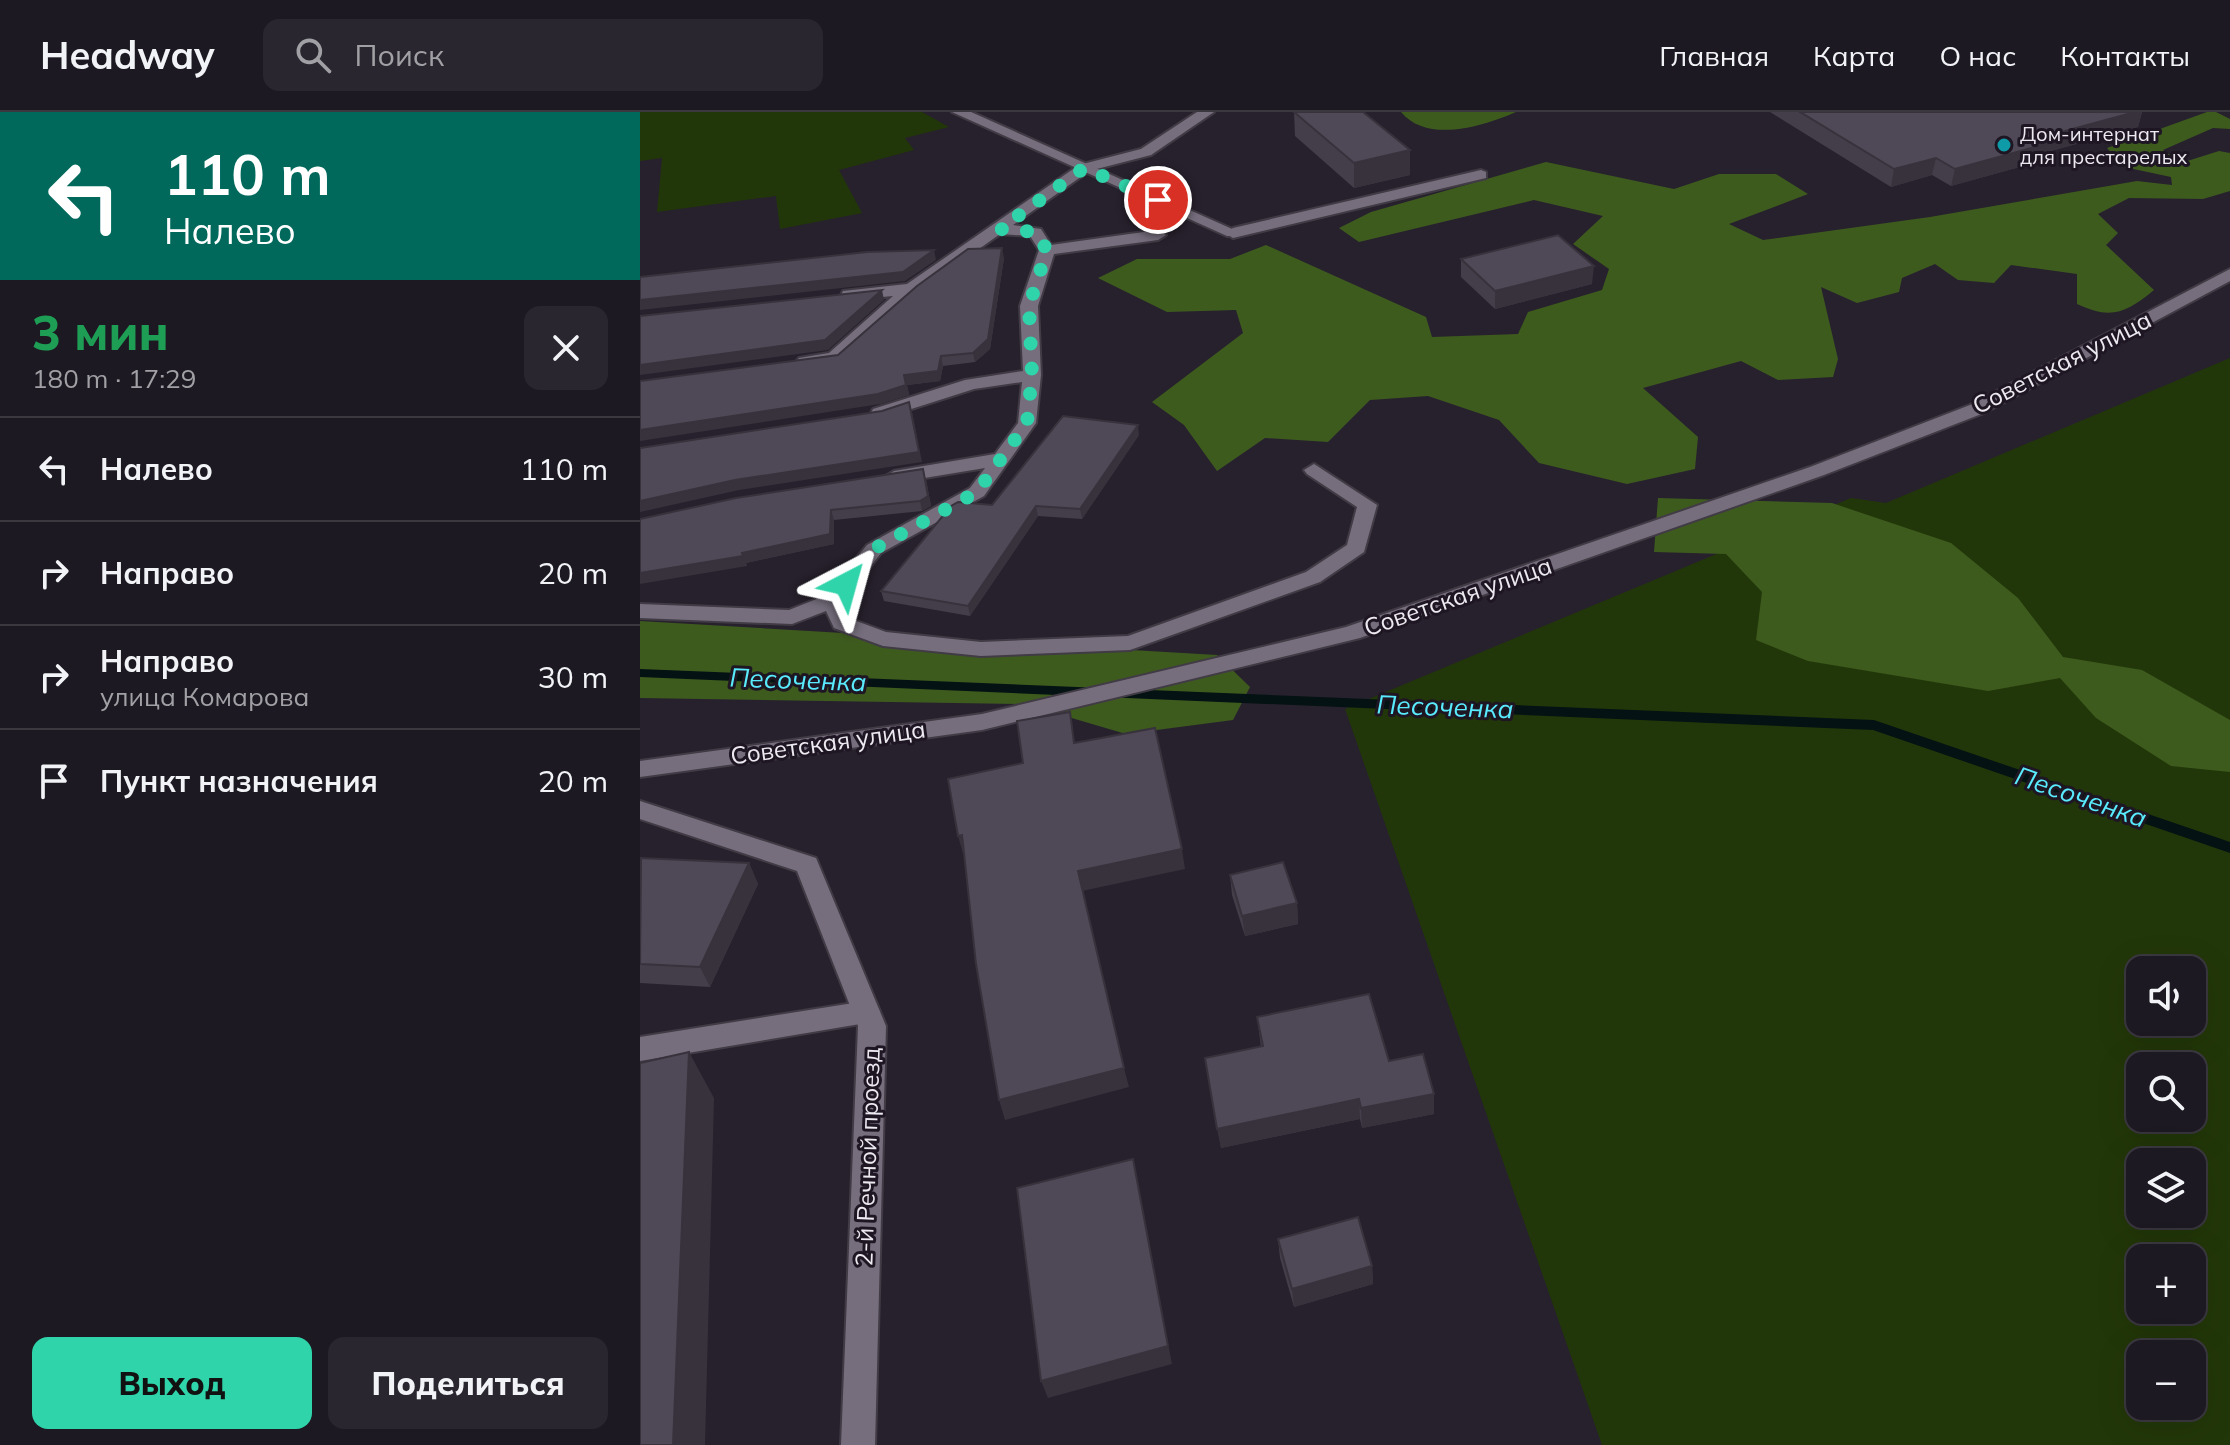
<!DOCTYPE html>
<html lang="ru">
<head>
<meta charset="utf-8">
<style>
  :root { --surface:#1d1922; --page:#2a262f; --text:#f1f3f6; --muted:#a0a0a5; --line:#3b3840; --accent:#2fd4aa }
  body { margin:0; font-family:Mulish,sans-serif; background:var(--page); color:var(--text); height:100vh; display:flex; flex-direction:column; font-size:30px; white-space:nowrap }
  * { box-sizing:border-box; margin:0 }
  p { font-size:26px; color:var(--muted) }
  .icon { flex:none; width:44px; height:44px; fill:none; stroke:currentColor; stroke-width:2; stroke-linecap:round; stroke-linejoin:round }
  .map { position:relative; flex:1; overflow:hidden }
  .panel { display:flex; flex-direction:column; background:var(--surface); width:640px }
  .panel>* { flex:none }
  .hud { background:#00695c; color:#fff; overflow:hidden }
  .tools { position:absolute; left:1486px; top:844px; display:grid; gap:16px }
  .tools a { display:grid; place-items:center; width:80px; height:80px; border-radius:16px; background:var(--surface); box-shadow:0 8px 32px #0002,0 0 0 2px var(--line); font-size:40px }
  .pin { position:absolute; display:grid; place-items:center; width:68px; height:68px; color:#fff; margin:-34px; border:4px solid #fff; border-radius:50%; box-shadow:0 2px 8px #0007 }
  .me { position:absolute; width:88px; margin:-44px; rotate:39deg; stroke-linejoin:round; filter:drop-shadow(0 0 6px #0008) }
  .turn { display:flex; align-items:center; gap:28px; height:168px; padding:0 32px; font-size:36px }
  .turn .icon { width:104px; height:104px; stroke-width:2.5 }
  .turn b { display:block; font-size:56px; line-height:68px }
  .round { display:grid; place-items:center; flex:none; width:84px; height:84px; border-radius:16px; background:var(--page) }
  .overview { display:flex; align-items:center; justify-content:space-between; height:136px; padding:0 32px }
  h1 { font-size:48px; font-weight:800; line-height:60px; color:#1e9e55 }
  .action { display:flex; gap:16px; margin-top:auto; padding:16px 32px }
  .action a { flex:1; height:92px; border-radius:16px; background:var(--accent); color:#111; font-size:32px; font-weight:800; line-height:92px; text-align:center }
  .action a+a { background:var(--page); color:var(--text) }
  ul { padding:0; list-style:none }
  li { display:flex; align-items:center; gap:24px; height:104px; padding:0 32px; border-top:2px solid var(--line) }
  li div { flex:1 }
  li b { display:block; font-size:30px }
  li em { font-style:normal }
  header { display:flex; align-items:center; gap:48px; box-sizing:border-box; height:112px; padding:0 40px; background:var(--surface); border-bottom:2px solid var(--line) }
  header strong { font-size:38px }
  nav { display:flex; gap:44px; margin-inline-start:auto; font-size:28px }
  .search { width:560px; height:72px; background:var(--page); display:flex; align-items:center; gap:20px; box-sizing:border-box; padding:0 28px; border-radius:16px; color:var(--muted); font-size:30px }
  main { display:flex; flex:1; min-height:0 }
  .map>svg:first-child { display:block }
  .green { fill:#223709; fill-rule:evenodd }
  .forest { fill:#3e5b1e }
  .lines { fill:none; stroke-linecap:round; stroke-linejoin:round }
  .stream { fill:#051213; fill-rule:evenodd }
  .lane-casing { stroke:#413b45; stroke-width:4 }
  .street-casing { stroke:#413b45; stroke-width:4 }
  .secondary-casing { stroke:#413b45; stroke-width:4 }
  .lane { fill:#766e7d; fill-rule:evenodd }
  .street { fill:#766e7d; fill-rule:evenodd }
  .secondary { fill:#766e7d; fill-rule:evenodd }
  .wall { fill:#443e4a }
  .shaded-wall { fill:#37323c }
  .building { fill:#4f4856; stroke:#37323c; stroke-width:2 }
  .route { stroke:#2fd4aa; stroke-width:14; stroke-dasharray:0 25.2 }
  .culture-dot { fill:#0f9aa8; stroke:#1e1723; stroke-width:3 }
  .labels { text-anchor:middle; stroke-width:6; stroke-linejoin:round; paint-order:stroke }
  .far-poi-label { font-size:20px; fill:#ede9f1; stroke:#1e1723; text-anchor:start }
  .street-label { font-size:24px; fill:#ede9f1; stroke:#1e1723 }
  .water-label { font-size:26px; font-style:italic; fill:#59eafc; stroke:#1e1723 }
</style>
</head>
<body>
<header>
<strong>Headway</strong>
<div class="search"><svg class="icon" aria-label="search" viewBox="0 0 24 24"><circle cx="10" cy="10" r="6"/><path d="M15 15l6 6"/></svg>Поиск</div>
<nav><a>Главная</a><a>Карта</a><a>О нас</a><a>Контакты</a></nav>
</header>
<main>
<section class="panel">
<div class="hud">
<div class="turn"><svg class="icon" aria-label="left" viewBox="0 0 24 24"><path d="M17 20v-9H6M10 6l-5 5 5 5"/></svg><div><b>110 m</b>Налево</div></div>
</div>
<div class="overview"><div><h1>3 мин</h1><p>180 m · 17:29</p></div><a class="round"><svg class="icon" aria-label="close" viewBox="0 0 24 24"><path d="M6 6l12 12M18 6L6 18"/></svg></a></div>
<ul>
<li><svg class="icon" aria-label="left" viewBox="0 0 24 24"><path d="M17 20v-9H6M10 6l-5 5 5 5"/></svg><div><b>Налево</b></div><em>110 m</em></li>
<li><svg class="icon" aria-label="right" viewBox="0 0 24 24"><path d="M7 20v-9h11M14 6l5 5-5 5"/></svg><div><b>Направо</b></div><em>20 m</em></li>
<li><svg class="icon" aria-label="right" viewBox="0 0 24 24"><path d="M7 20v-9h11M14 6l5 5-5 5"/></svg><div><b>Направо</b><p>улица Комарова</p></div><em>30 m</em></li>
<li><svg class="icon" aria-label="arrive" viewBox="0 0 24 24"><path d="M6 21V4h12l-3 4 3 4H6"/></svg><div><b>Пункт назначения</b></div><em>20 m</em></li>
</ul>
<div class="action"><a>Выход</a><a>Поделиться</a></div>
</section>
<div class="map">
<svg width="1590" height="1333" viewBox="0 0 1590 1333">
  <rect width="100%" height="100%" fill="#27212d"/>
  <path class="green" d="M0 0H282L309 15 265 26 274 38 199 58 222 101 140 117 136 84 17 100 22 46 0 49Z
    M1590 246V1333H962L705 597 1211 386 1246 391ZM1500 858H1552V910H1500ZM1500 954H1552V1006H1500ZM1500 1050H1552V1102H1500ZM1500 1146H1552V1198H1500ZM1500 1242H1552V1294H1500Z"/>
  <path class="forest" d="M761 0H876C844 14 787 32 761 0Z
    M1567 0H1576L1590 7V17L1573 16 1523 38 1541 51 1579 39 1590 41V79L1563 87 1489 86 1458 102 1478 121 1466 133 1514 178C1486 201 1471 208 1437 192V162L1371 153 1354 171 1318 168 1295 152 1262 166 1259 180 1217 191 1181 175 1198 247 1193 265 1138 268 1101 249 1003 276 1058 325 1055 357 987 372 899 351 859 308 788 284 730 288 688 330 625 326 577 359 544 313 512 290 603 221 596 198 527 200 458 166 497 147H590L626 133 786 205 792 225 878 222 888 200 962 178 969 157 933 132 963 104 894 88 719 130 699 116 731 100 906 50 1034 77 1079 62H1136L1168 82 1089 112 1123 128 1290 105 1497 69 1532 73 1531 65 1484 55 1467 36Z
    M1018 386 1192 391 1311 431 1378 486 1423 545 1502 558 1590 608V660L1531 654 1456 606 1420 566 1348 579 1168 549 1116 528 1122 480 1086 442 1014 440Z
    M0 509 577 543 610 575 593 608 486 622 384 592 0 586Z"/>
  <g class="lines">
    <path class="stream" d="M0 557 1234 608 1590 730V741L1233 618 0 565Z"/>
    <g class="lane-casing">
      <path id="lane" d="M557 0H574L511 43 449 59 373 113 401 117 411 133 518 118 526 123 518 128 414 142 398 194 401 263 396 311 344 384 241 441 203 490 211 507 246 520 341 530 488 524 666 460 707 433 717 395 667 362 664 358 674 352 737 393 724 440 680 470 490 538 341 544 243 534 194 516 186 499 152 512 0 506V492L149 498 184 484 227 433 330 376 345 356 254 371 244 365 254 359 355 342 378 311 382 270 334 277 240 307 231 301 233 297 325 268 383 259 380 194 399 138 390 124 360 122 277 181 200 250 165 255 156 250 159 246 189 241 253 184 209 188 203 187 201 183 203 179 267 172 439 53 501 37Z
        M841 58 846 60V66L593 126 585 121 593 116Z
        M226 889 236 892 240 900 236 908 226 911 0 949V925Z"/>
    </g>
    <g class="street-casing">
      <path id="street" d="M312 0H331L601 121 599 124H587Z
        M0 689 176 746 246 914 235 1333H201L218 914 157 759 0 707Z"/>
    </g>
    <g class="secondary-casing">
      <path id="secondary" d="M1590 157V169L1344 301 1184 363 720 526 342 618 0 665V649L342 602 706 515 1170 355 1330 293Z"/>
    </g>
    <use href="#lane" class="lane"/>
    <use href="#street" class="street"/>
    <use href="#secondary" class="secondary"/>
  </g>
  <path class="wall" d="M654 0 770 63 714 76 655 24Z
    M1130 0H1502L1498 15 1400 42 1398 50 1311 74 1292 63 1251 75Z
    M364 146 350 237 335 250 303 254 300 269 267 273 269 283 240 292 198 243Z
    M821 147 952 172 855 197 821 165Z
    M499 323 442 407 398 404 330 504 244 489 241 479 352 393Z
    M286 367 291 394 282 399 194 408V432L106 451 107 454 0 407Z
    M0 748 109 751 118 772 70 875 0 871Z
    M590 763 657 791 658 812 605 824 592 783Z
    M617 905 749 949 794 982V1002L722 1016 720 1007 581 1036 565 946 621 935Z
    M638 1127 732 1154 733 1172 654 1195 640 1146Z"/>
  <path class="shaded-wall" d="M1495 0H1502L1498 15 1400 42 1398 50 1311 74 1315 57 1392 28Z
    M770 38V63L714 76V51Z
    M1296 46 1292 63 1251 75 1254 57Z
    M362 136 364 146 350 237 335 250 333 241Z
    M294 138 296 148 265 169 0 198V188Z
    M954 154 952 172 855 197V179Z
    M242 178 244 188 188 238 0 263V253Z
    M301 244 303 254 300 269 267 273 269 283 240 292 0 329V318L264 263Z
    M272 300 282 350 99 378 0 400V389Z
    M498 313 499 323 442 407 440 397Z
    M283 357 291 394 282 399 280 389Z
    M396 394 398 404 330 504 328 494Z
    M191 398 194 408V432L106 451 107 454 0 472V461L102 441Z
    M322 723 324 745 318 724Z
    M542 737 545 757 442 779 438 759Z
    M109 751 118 772 70 875 60 855Z
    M657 791 658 812 605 824 602 804Z
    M49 940 74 986 65 1333H33Z
    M484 956 489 975 365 1008 359 988Z
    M794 982V1002L722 1016 721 996Z
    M719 987 720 1007 581 1036 577 1017Z
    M493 1047 532 1252 408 1286 401 1269Z
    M732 1154 733 1172 654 1195 652 1177Z"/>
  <path class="building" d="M654 0H723L770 38 714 51Z
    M1160 0H1495L1392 28 1402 33 1315 57 1296 46 1254 57Z
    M918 123 954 154 855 179 821 147Z
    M362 136 348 227 333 241 301 244 298 259 264 263 266 273 238 282 0 318V269L198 243 277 174 328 137Z
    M294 138 263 160 0 188V165L227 140Z
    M242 178 185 228 0 253V204Z
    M269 290 279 340 95 368 0 389V336L242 299Z
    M423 304 498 313 440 397 396 394 328 494 241 479 311 394 318 390 352 393Z
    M283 357 288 384 280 389 191 398 190 422 102 441 103 444 0 461V407L96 386Z
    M430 600 434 631 515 616 542 737 438 759 484 956 359 988 336 852 322 723 318 724 308 667 383 651 377 609Z
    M1 746 109 751 60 855 0 852Z
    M643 750 657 791 602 804 590 763Z
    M729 882 749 949 783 942 794 982 721 996 719 987 577 1017 565 946 623 934 617 905Z
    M49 940 33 1333H0V951Z
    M493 1047 528 1234 401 1269 377 1076Z
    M718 1105 732 1154 652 1177 638 1127Z"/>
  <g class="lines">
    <path class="route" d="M206 472 234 437 337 380 387 311 392 263 389 194 407 138 395 120 360 117 444 56 518 88"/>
  </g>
  <circle class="culture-dot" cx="1364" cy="33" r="8"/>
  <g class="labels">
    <g class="far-poi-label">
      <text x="1380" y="29">Дом-интернат<tspan x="1380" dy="23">для престарелых</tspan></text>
    </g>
    <g class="street-label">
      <text transform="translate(1422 251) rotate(-27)" y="8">Советская улица</text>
      <text transform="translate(818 485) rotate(-19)" y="8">Советская улица</text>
      <text transform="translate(188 631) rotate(-8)" y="8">Советская улица</text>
      <text transform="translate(228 1045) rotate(-88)" y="8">2-й Речной проезд</text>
    </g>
    <g class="water-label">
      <text transform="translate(158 568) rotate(2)" y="9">Песоченка</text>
      <text transform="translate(805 595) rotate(2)" y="9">Песоченка</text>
      <text transform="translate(1441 685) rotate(19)" y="9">Песоченка</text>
    </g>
  </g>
</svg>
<div class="tools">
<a><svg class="icon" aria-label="sound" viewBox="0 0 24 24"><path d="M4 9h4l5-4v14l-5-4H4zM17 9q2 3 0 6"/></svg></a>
<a><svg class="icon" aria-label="search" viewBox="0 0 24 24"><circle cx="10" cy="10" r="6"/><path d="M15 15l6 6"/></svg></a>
<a><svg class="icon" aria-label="layers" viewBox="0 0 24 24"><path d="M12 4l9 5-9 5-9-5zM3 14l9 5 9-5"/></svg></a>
<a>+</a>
<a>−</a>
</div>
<div class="pin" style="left:518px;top:88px;background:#d93025"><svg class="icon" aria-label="arrive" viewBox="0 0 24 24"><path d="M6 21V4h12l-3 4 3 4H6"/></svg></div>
<svg class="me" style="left:206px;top:472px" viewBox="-20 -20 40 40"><path d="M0-17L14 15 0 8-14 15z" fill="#2fd4aa" stroke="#fff" stroke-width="4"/></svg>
</div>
</main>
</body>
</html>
